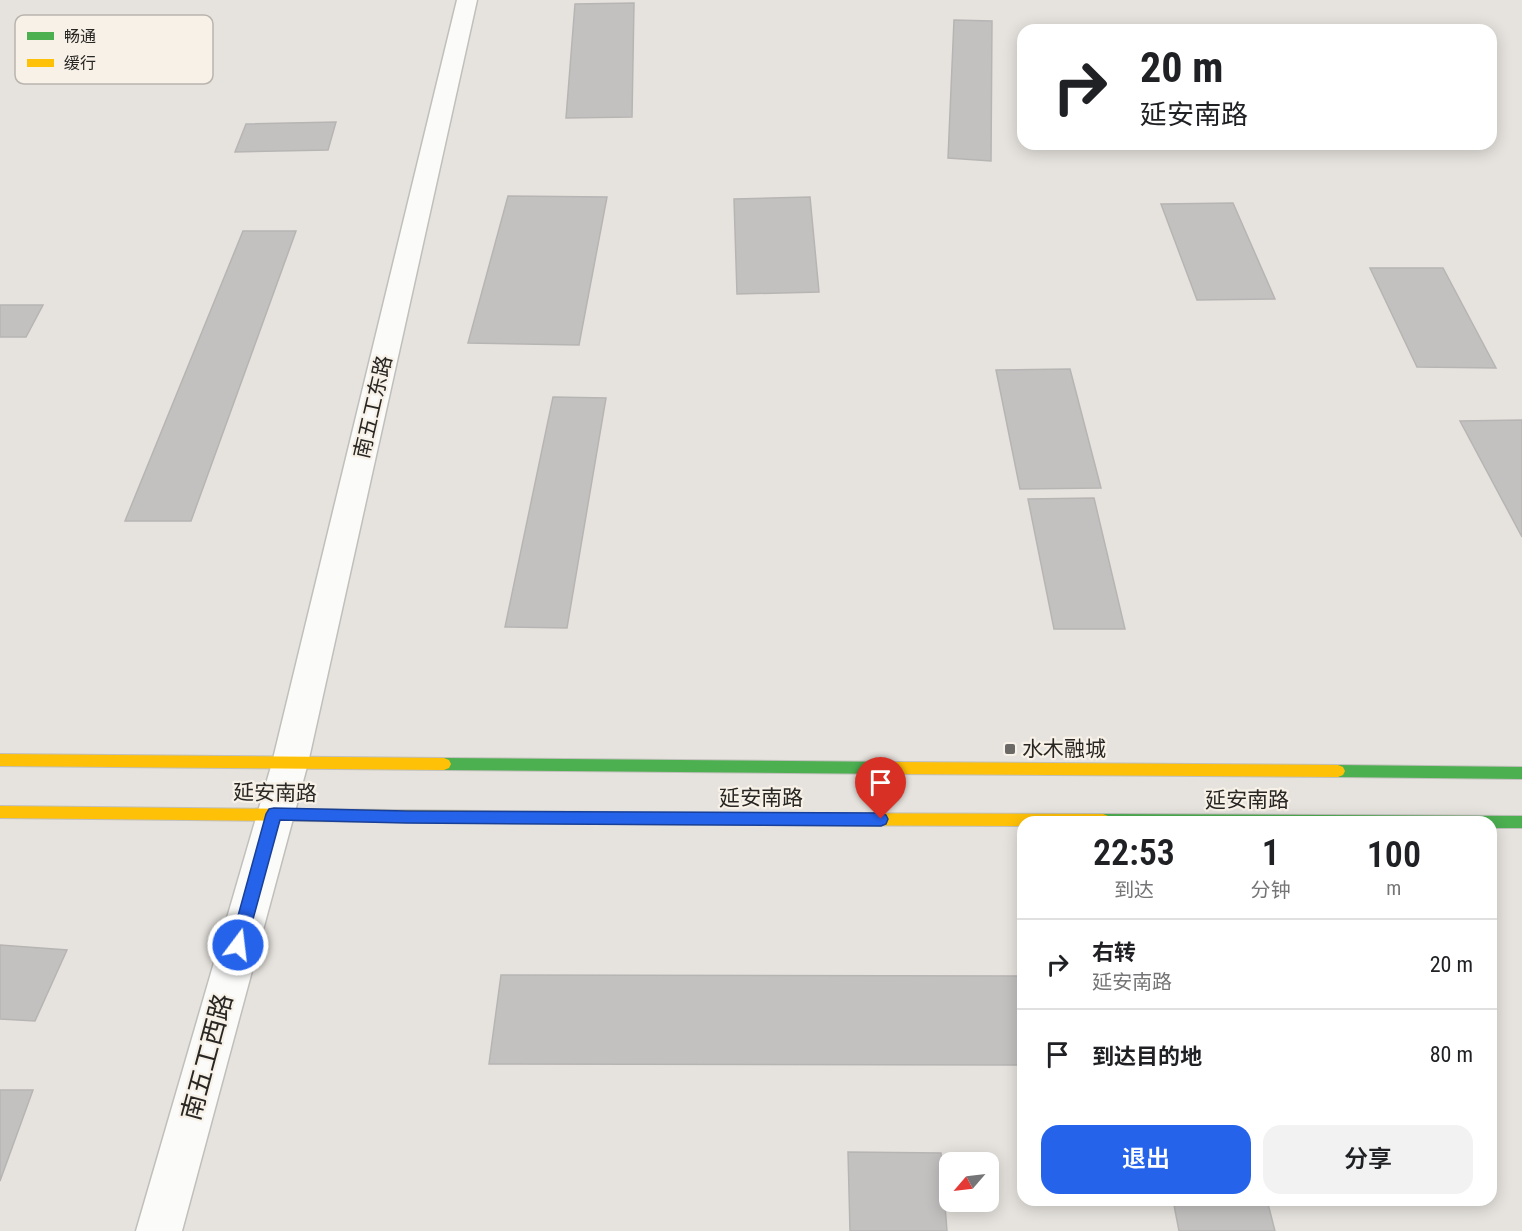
<!DOCTYPE html>
<html lang="zh">
<head>
<meta charset="utf-8">
<style>
  :root { --surface:#fff; --page:#f2f2f2; --text:#202124; --muted:#757577; --line:#e0e0e0; --accent:#2563eb }
  body { margin:0; font-family:"Roboto Condensed","Noto Sans SC",sans-serif; background:var(--page); color:var(--text); height:100vh; display:flex; flex-direction:column; font-size:22px; white-space:nowrap }
  * { box-sizing:border-box; margin:0 }
  p { font-size:20px; color:var(--muted) }
  .icon { flex:none; width:33px; height:33px; fill:none; stroke:currentColor; stroke-width:2; stroke-linecap:round; stroke-linejoin:round }
  .map { position:relative; flex:1; overflow:hidden }
  .side { position:absolute; left:1017px; top:816px; width:480px; height:390px; display:flex; flex-direction:column; background:var(--surface); border-radius:18px; box-shadow:0 3px 15px #0003 }
  .side>* { flex:none }
  .top-card { position:absolute; left:1017px; top:24px; width:480px; height:126px; border-radius:18px; box-shadow:0 3px 15px #0003; background:#fff; color:var(--text); overflow:hidden }
  .needle { width:39px; rotate:242deg }
  .tools { position:absolute; left:939px; top:1152px; display:grid; gap:12px }
  .tools a { display:grid; place-items:center; width:60px; height:60px; border-radius:12px; background:var(--surface); box-shadow:0 3px 15px #0003; font-size:30px }
  .pin { position:absolute; display:grid; place-items:center; width:51px; height:51px; color:#fff; margin:-62px -26px; border-radius:50% 50% 50% 0; rotate:-45deg; box-shadow:0 0 6px #0007 }
  .pin .icon { rotate:45deg }
  .me { position:absolute; width:66px; margin:-33px; rotate:15deg; stroke-linejoin:round; filter:drop-shadow(0 0 4px #0008) }
  .turn { display:flex; align-items:center; gap:21px; height:126px; padding:0 24px; font-size:27px }
  .turn .icon { width:78px; height:78px; stroke-width:2.5 }
  .turn b { display:block; font-size:42px; line-height:51px }
  .eta { display:flex; justify-content:space-evenly; align-items:center; height:102px; text-align:center }
  .eta b { font-size:36px; font-weight:600; line-height:42px }
  .primary-button { display:flex; gap:12px; margin-top:auto; padding:12px 24px }
  .primary-button a { flex:1; height:69px; border-radius:18px; background:var(--accent); color:#fff; font-size:24px; font-weight:600; line-height:69px; text-align:center }
  .primary-button a+a { background:var(--page); color:var(--text) }
  ul { padding:0; list-style:none }
  li { display:flex; align-items:center; gap:18px; height:90px; padding:0 24px; border-top:2px solid var(--line) }
  li div { flex:1 }
  li b { display:block; font-size:22px }
  li em { font-style:normal }
  .map>svg:first-child { display:block }
  .building { fill:#c3c1c0; stroke:#b7b5b4; stroke-width:1.5 }
  .lines { fill:none; stroke-linecap:round; stroke-linejoin:round }
  .street-casing { stroke:#c1bfbb; stroke-width:3 }
  .fast-casing { stroke:#c1bfbb; stroke-width:2 }
  .slow-casing { stroke:#c1bfbb; stroke-width:2 }
  .street { fill:#fbfbfa; fill-rule:evenodd }
  .fast { fill:#4caf50; fill-rule:evenodd }
  .slow { fill:#ffc107; fill-rule:evenodd }
  .route { fill:#2563eb; stroke:#184099; stroke-width:1.5 }
  .poi-dot { fill:#6b6965; stroke:#f7f1e8; stroke-width:2 }
  .labels { text-anchor:middle; stroke-width:4.5; stroke-linejoin:round; paint-order:stroke }
  .street-label { font-size:21px; fill:#292724; stroke:#f7f1e8 }
  .poi-label { font-size:21px; fill:#292724; stroke:#f7f1e8; text-anchor:start }
  .near-street-label { font-size:26px; fill:#292724; stroke:#f7f1e8 }
  .key { fill:#f7f1e8; stroke:#b9b4ad; stroke-width:1.5 }
  .key-label { font-size:16px; fill:#292724 }
</style>
</head>
<body>
<div class="map">
<svg width="1522" height="1231" viewBox="0 0 1522 1231">
  <rect width="100%" height="100%" fill="#e6e3de"/>
  <path class="building" d="M634 3 632 117 566 118 575 4Z
    M954 20 992 21 991 161 948 158Z
    M336 122 328 150 235 152 246 124Z
    M508 196 607 197 579 345 468 343Z
    M810 197 819 292 737 294 734 199Z
    M1233 203 1275 299 1197 300 1161 204Z
    M243 231H296L191 521H125Z
    M1370 268H1443L1496 368 1417 367Z
    M0 305H43L26 337H0Z
    M1070 369 1101 488 1020 489 996 370Z
    M553 397 606 398 567 628 505 627Z
    M1522 420V537L1460 421Z
    M1094 498 1125 629H1054L1028 499Z
    M0 945 67 950 35 1021 0 1019Z
    M501 975 1023 976V1065L489 1064Z
    M0 1090H33L0 1181Z
    M848 1152 941 1153 947 1231H850Z
    M1173 1200H1267L1275 1231H1179Z"/>
  <g class="lines">
    <g class="street-casing">
      <path id="street" d="M457 0H477L308 763 182 1231H136L272 763Z"/>
    </g>
    <g class="fast-casing">
      <path id="fast" d="M444 758 896 762 901 764 903 768 901 772 896 774 444 770 439 768 437 764 439 760Z
        M1338 765 1522 767V779L1338 777 1333 775 1331 771 1333 767Z
        M485 811 756 813 761 815 764 819 761 823 756 825 485 823 480 821 477 817 480 813Z
        M1103 814 1522 816V828H1491V822H1096L1098 816Z"/>
    </g>
    <g class="slow-casing">
      <path id="slow" d="M0 754 444 758 449 760 451 764 449 768 444 770 0 766Z
        M896 762 1338 765 1343 767 1345 771 1343 775 1338 777 896 774 891 772 889 768 891 764Z
        M0 806 485 811 490 813 493 817 490 821 485 823 0 818Z
        M756 813 1103 814 1108 816 1111 820 1110 822H1023V826L756 825 751 823 748 819 751 815Z"/>
    </g>
    <use href="#street" class="street"/>
    <use href="#fast" class="fast"/>
    <use href="#slow" class="slow"/>
  </g>
  <path class="route" d="M274 808 406 811 881 813 886 815 888 819 886 824 881 826 406 823 280 820 246 945 244 950 238 952 232 950 230 945 266 814 269 809Z"/>
  <rect class="poi-dot" x="1004" y="743" width="12" height="12" rx="3"/>
  <g class="labels">
    <g class="street-label">
      <text transform="translate(373 407) rotate(-77)" y="7">南五工东路</text>
      <text transform="translate(275 793) rotate(1)" y="7">延安南路</text>
      <text x="761" y="805">延安南路</text>
      <text x="1247" y="807">延安南路</text>
    </g>
    <g class="poi-label">
      <text x="1022" y="756">水木融城</text>
    </g>
    <g class="near-street-label">
      <text transform="translate(207 1057) rotate(-75)" y="9">南五工西路</text>
    </g>
  </g>
  <rect x="15" y="15" width="198" height="69" rx="9" class="key"/>
  <rect x="27" y="32" width="27" height="8" fill="#4caf50"/>
  <rect x="27" y="59" width="27" height="8" fill="#ffc107"/>
  <g class="key-label">
    <text x="64" y="42">畅通</text>
    <text x="64" y="69">缓行</text>
  </g>
</svg>
<div class="tools">
<a><svg class="needle" viewBox="-14 -14 28 28"><path d="M0-13l5 13h-10z" fill="#e53935"/><path d="M0 13l5-13h-10z" fill="#757577"/></svg></a>
</div>
<div class="pin" style="left:881px;top:819px;background:#d93025"><svg class="icon" aria-label="arrive" viewBox="0 0 24 24"><path d="M6 21V4h12l-3 4 3 4H6"/></svg></div>
<svg class="me" style="left:238px;top:945px" viewBox="-20 -20 40 40"><circle r="17" fill="#2563eb" stroke="#fff" stroke-width="3"/><path d="M0-11L8 9 0 5-8 9z" fill="#fff"/></svg>
<div class="top-card">
<div class="turn"><svg class="icon" aria-label="right" viewBox="0 0 24 24"><path d="M7 20v-9h11M14 6l5 5-5 5"/></svg><div><b>20 m</b>延安南路</div></div>
</div>
<section class="side">
<div class="eta">
<div><b>22:53</b><p>到达</p></div>
<div><b>1</b><p>分钟</p></div>
<div><b>100</b><p>m</p></div>
</div>
<ul>
<li><svg class="icon" aria-label="right" viewBox="0 0 24 24"><path d="M7 20v-9h11M14 6l5 5-5 5"/></svg><div><b>右转</b><p>延安南路</p></div><em>20 m</em></li>
<li><svg class="icon" aria-label="arrive" viewBox="0 0 24 24"><path d="M6 21V4h12l-3 4 3 4H6"/></svg><div><b>到达目的地</b></div><em>80 m</em></li>
</ul>
<div class="primary-button"><a>退出</a><a>分享</a></div>
</section>
</div>
</body>
</html>
